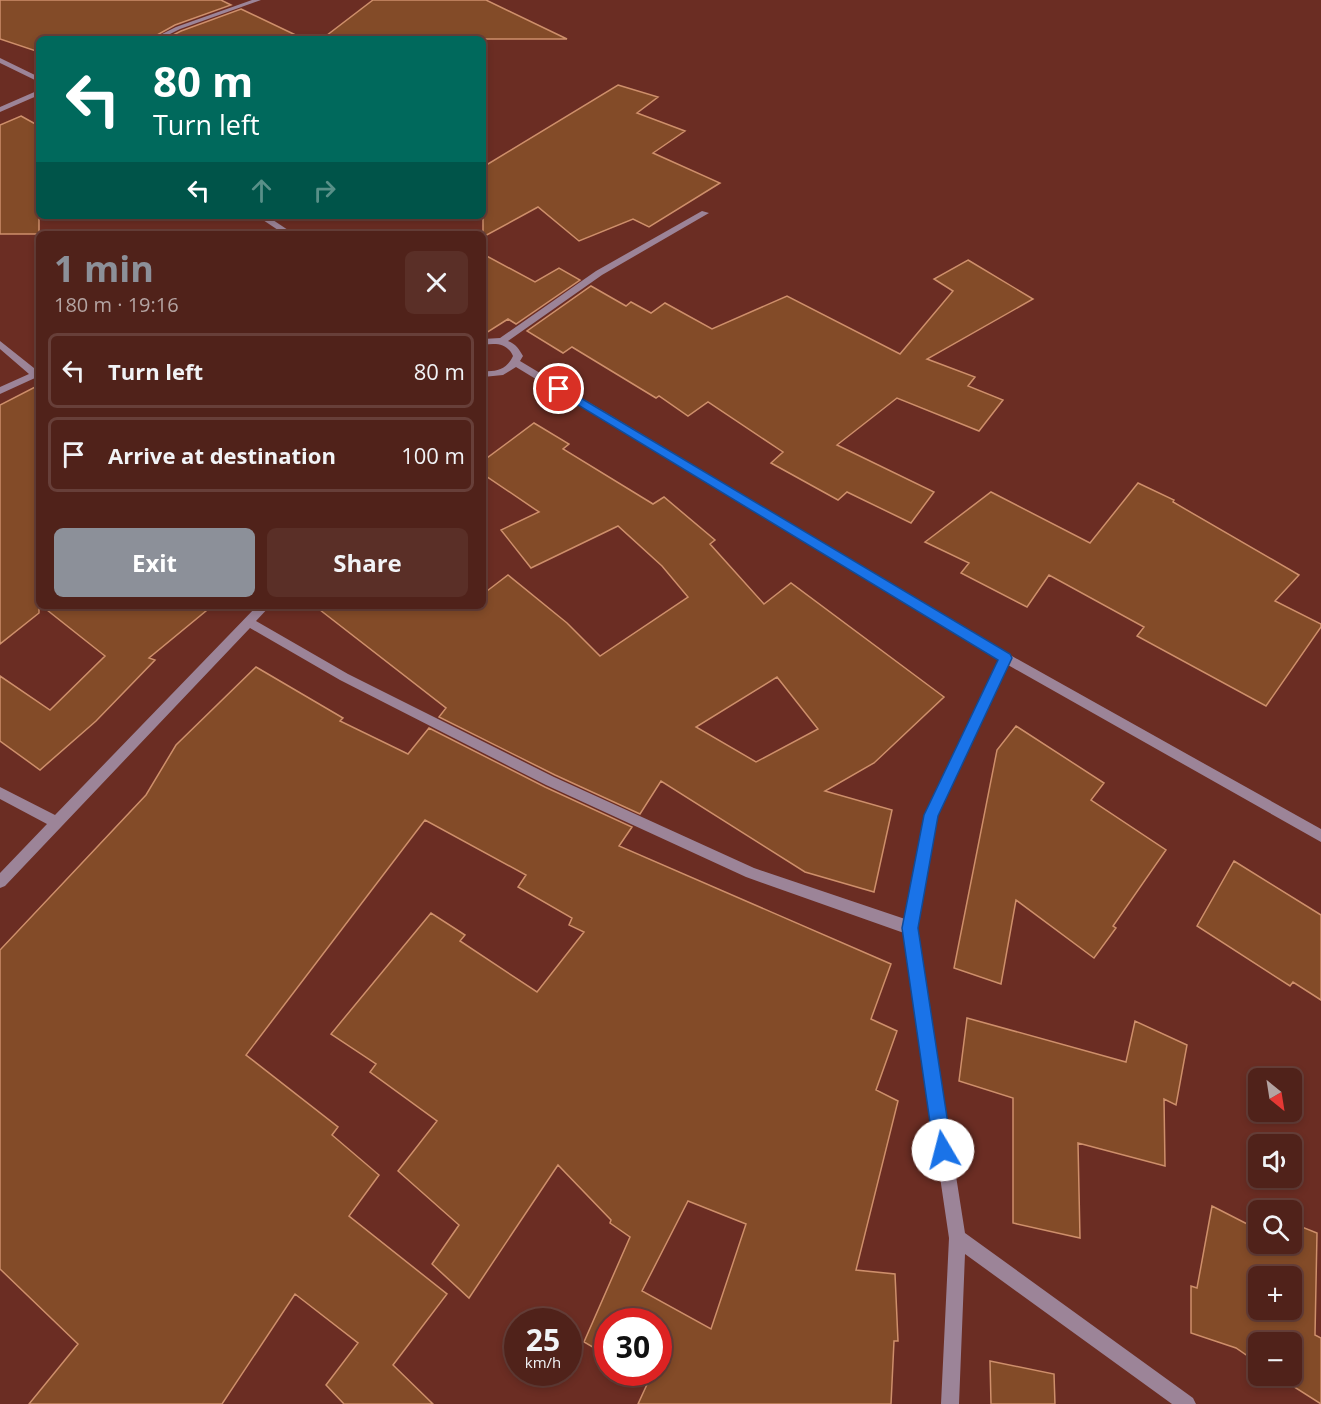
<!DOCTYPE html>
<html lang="en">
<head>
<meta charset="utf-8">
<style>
  :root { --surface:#50221a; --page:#5a2f27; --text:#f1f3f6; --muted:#b4a4a2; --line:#673f39; --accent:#8c9099 }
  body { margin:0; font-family:"Open Sans",sans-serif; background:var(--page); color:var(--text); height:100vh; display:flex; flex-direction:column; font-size:22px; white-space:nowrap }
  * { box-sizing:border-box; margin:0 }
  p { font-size:20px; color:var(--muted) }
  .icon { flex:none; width:33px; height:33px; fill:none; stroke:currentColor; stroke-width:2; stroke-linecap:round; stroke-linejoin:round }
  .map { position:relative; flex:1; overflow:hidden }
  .sheet { position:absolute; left:36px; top:231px; width:450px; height:378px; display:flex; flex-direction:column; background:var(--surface); border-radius:9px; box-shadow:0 3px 9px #0003,0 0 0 2px var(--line) }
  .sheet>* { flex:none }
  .hud { position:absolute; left:36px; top:36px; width:450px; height:183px; border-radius:9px; box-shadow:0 3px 9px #0003,0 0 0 2px var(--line); background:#00695c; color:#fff; overflow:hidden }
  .needle { width:39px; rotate:150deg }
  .buttons { position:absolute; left:1248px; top:1068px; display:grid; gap:12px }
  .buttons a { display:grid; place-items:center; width:54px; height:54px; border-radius:9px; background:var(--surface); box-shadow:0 3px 9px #0003,0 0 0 2px var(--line); font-size:30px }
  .speed { position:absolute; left:504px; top:1308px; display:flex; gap:12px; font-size:30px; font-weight:700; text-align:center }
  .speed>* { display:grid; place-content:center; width:78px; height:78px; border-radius:50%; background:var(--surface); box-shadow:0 3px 9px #0003,0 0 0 2px var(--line); line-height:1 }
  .speed small { font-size:15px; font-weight:400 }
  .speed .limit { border:9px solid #d22; background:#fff; color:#111 }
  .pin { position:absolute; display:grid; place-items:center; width:51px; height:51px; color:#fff; margin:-26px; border:3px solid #fff; border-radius:50%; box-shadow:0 2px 6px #0007 }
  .me { position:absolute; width:66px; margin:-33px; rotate:352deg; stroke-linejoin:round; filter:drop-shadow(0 0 4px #0008) }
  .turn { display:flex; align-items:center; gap:21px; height:126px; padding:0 18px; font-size:27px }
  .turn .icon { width:78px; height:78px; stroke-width:2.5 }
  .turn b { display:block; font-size:42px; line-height:51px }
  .lanes { display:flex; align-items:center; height:57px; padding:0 18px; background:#0003; justify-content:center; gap:30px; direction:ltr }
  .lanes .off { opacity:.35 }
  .round { display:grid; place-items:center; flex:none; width:63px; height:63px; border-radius:9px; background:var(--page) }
  .head { display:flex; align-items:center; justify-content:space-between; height:102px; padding:0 18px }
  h1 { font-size:36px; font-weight:700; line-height:45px; color:var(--accent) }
  .primary-button { display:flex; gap:12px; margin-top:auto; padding:12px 18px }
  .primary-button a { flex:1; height:69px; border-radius:9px; background:var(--accent); color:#fff; font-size:24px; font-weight:700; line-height:69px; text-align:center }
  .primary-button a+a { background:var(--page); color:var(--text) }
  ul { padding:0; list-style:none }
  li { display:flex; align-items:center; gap:18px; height:75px; margin:0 12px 9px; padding:0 6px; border:3px solid var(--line); border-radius:9px }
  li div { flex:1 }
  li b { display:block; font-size:22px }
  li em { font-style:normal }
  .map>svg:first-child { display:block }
  .building { fill:#834b28; stroke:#ce8f6b; stroke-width:1.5; fill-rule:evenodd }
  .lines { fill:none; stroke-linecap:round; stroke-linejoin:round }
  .street { fill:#9c8498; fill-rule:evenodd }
  .route { fill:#1a73e8; stroke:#114b97; stroke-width:1.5 }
</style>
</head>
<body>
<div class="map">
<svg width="1321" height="1404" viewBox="0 0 1321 1404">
  <rect width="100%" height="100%" fill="#6b2d23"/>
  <path class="building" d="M0 0H221L231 5 175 25 150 39H39V49L36 51 0 39Z
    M373 0H486L567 39H322Z
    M241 9 304 39H165L181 31Z
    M618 85 658 97 637 113 685 131 653 153 720 183 649 227 633 219 579 241 538 207 483 237V167Z
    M21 116 39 126V234H0V125Z
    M483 254 535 282 559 268 580 280 516 324 508 319 483 335Z
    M968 260 1033 299 927 359 975 377 968 386 1003 400 979 431 897 398 837 445 934 492 911 523 847 492 838 500 771 463 783 452 708 402 688 416 659 396 656 398 572 347 563 353 527 331 591 286 626 306 631 302 651 313 665 303 712 329 787 296 900 354 953 291 934 279Z
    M39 385V613L0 644V405Z
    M534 423 569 444 563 449 653 504 664 497 715 540 710 544 764 604 791 583 944 697 874 763 825 791 892 810 874 892 805 872 661 781 640 814 555 775 439 717 446 708 315 606H483V594L508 575 567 623 600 656 688 597 662 566 618 526 531 568 501 530 539 512 483 474V461ZM777 677 818 729 756 762 696 727Z
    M1138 483 1174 500 1173 502 1299 575 1275 601 1321 624V627L1266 706 1137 636 1144 627 1049 575 1027 607 961 573 969 563 925 542 991 492 1090 543Z
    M42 606H212L149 658 155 660 96 721 40 770 0 741V676L50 710 105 656Z
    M256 667 343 718 340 721 408 754 429 728 545 787 632 827 619 846 891 964 871 1019 897 1031 876 1090 898 1101 856 1270 895 1274 898 1341H894L891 1404H638L649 1380 636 1372H658V1322H608V1356L584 1342 630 1237 610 1223 611 1220 558 1165 469 1298 432 1264 459 1225 398 1171 437 1121 370 1072 376 1064 331 1034 431 913 465 935 460 941 537 992 584 932 569 925 572 918 518 887 526 875 425 820 246 1055 338 1127 332 1135 379 1175 349 1216 447 1294 393 1365 433 1404H344L326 1385 358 1343 295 1294 222 1404H29L78 1344 0 1269V950L146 795 176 745ZM688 1201 746 1224 711 1329 642 1291Z
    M1016 726 1104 783 1091 800 1166 850 1113 926 1116 928 1094 958 1016 900 1001 984 954 968 997 750Z
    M1234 861 1321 915V1000L1293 982 1290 986 1197 926Z
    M967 1018 1126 1062 1135 1021 1187 1045 1176 1105 1164 1099 1165 1166 1078 1143 1080 1238 1013 1223V1098L959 1081Z
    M1212 1206 1255 1228 1256 1209 1260 1210 1258 1244H1292V1223L1317 1233 1315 1335 1321 1338V1404L1277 1376H1292V1342H1258V1363L1236 1348 1191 1333V1286L1197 1288ZM1258 1276H1292V1310H1258Z
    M990 1361 1054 1374 1055 1404H991Z"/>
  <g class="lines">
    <path class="street" d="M252 0H261L180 29 160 39H152L176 27Z
      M0 58 39 77V82L0 63Z
      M39 90V95L0 112V107Z
      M702 211 709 213 602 275 508 341C516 344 519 349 523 356L520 361 1010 655 1321 829V842L1008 665 937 815 917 928 965 1233 1193 1398 1196 1404H1172L965 1254 959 1404H941L949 1238 904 933 746 877 546 785 340 680 250 628 5 886 0 888V873L47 824 0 799V787L55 815 257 606H270L256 621 348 674 554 777 754 868 905 919 925 815 999 660 516 367 503 375 483 377V371C497 372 507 369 513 356 507 343 496 343 483 345V339L500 338 596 271Z
      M257 216H267L294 234H284Z
      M0 341 39 372V380L35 378 0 394V387L29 374 0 349Z"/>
  </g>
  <path class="route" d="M559 385 1010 654 1012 658 938 816 918 928 952 1150 950 1156 943 1159 937 1156 934 1150 902 928 924 815 998 660 555 391 554 389Z"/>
</svg>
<div class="buttons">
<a><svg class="needle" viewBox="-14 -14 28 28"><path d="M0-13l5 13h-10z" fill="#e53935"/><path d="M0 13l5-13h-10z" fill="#b4a4a2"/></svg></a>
<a><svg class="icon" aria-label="sound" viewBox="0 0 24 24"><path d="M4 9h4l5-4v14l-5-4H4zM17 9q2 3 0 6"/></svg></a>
<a><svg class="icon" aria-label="search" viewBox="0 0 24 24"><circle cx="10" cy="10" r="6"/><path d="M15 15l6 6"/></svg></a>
<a>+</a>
<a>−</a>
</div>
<div class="speed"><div>25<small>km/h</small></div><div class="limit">30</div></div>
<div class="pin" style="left:559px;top:389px;background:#d93025"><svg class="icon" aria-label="arrive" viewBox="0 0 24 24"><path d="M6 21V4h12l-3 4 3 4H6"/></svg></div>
<svg class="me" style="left:943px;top:1150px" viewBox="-20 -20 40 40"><circle r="19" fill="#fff"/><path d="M0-13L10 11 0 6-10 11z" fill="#1a73e8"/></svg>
<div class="hud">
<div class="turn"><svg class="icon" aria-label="left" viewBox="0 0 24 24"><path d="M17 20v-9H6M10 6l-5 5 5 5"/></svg><div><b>80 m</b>Turn left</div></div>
<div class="lanes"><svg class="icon" aria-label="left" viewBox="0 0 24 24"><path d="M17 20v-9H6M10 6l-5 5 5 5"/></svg><svg class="icon off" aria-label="ahead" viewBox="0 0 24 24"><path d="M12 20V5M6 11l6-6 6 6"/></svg><svg class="icon off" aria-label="right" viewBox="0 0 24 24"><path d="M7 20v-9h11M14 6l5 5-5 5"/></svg></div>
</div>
<section class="sheet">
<div class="head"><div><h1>1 min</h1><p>180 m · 19:16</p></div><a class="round"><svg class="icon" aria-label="close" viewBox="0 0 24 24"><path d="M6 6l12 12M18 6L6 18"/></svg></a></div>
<ul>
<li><svg class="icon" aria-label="left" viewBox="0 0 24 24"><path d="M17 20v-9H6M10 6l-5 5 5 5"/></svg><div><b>Turn left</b></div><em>80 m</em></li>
<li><svg class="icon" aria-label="arrive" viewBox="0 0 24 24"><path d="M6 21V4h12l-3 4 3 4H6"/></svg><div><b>Arrive at destination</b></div><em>100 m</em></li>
</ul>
<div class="primary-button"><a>Exit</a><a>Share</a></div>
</section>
</div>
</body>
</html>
